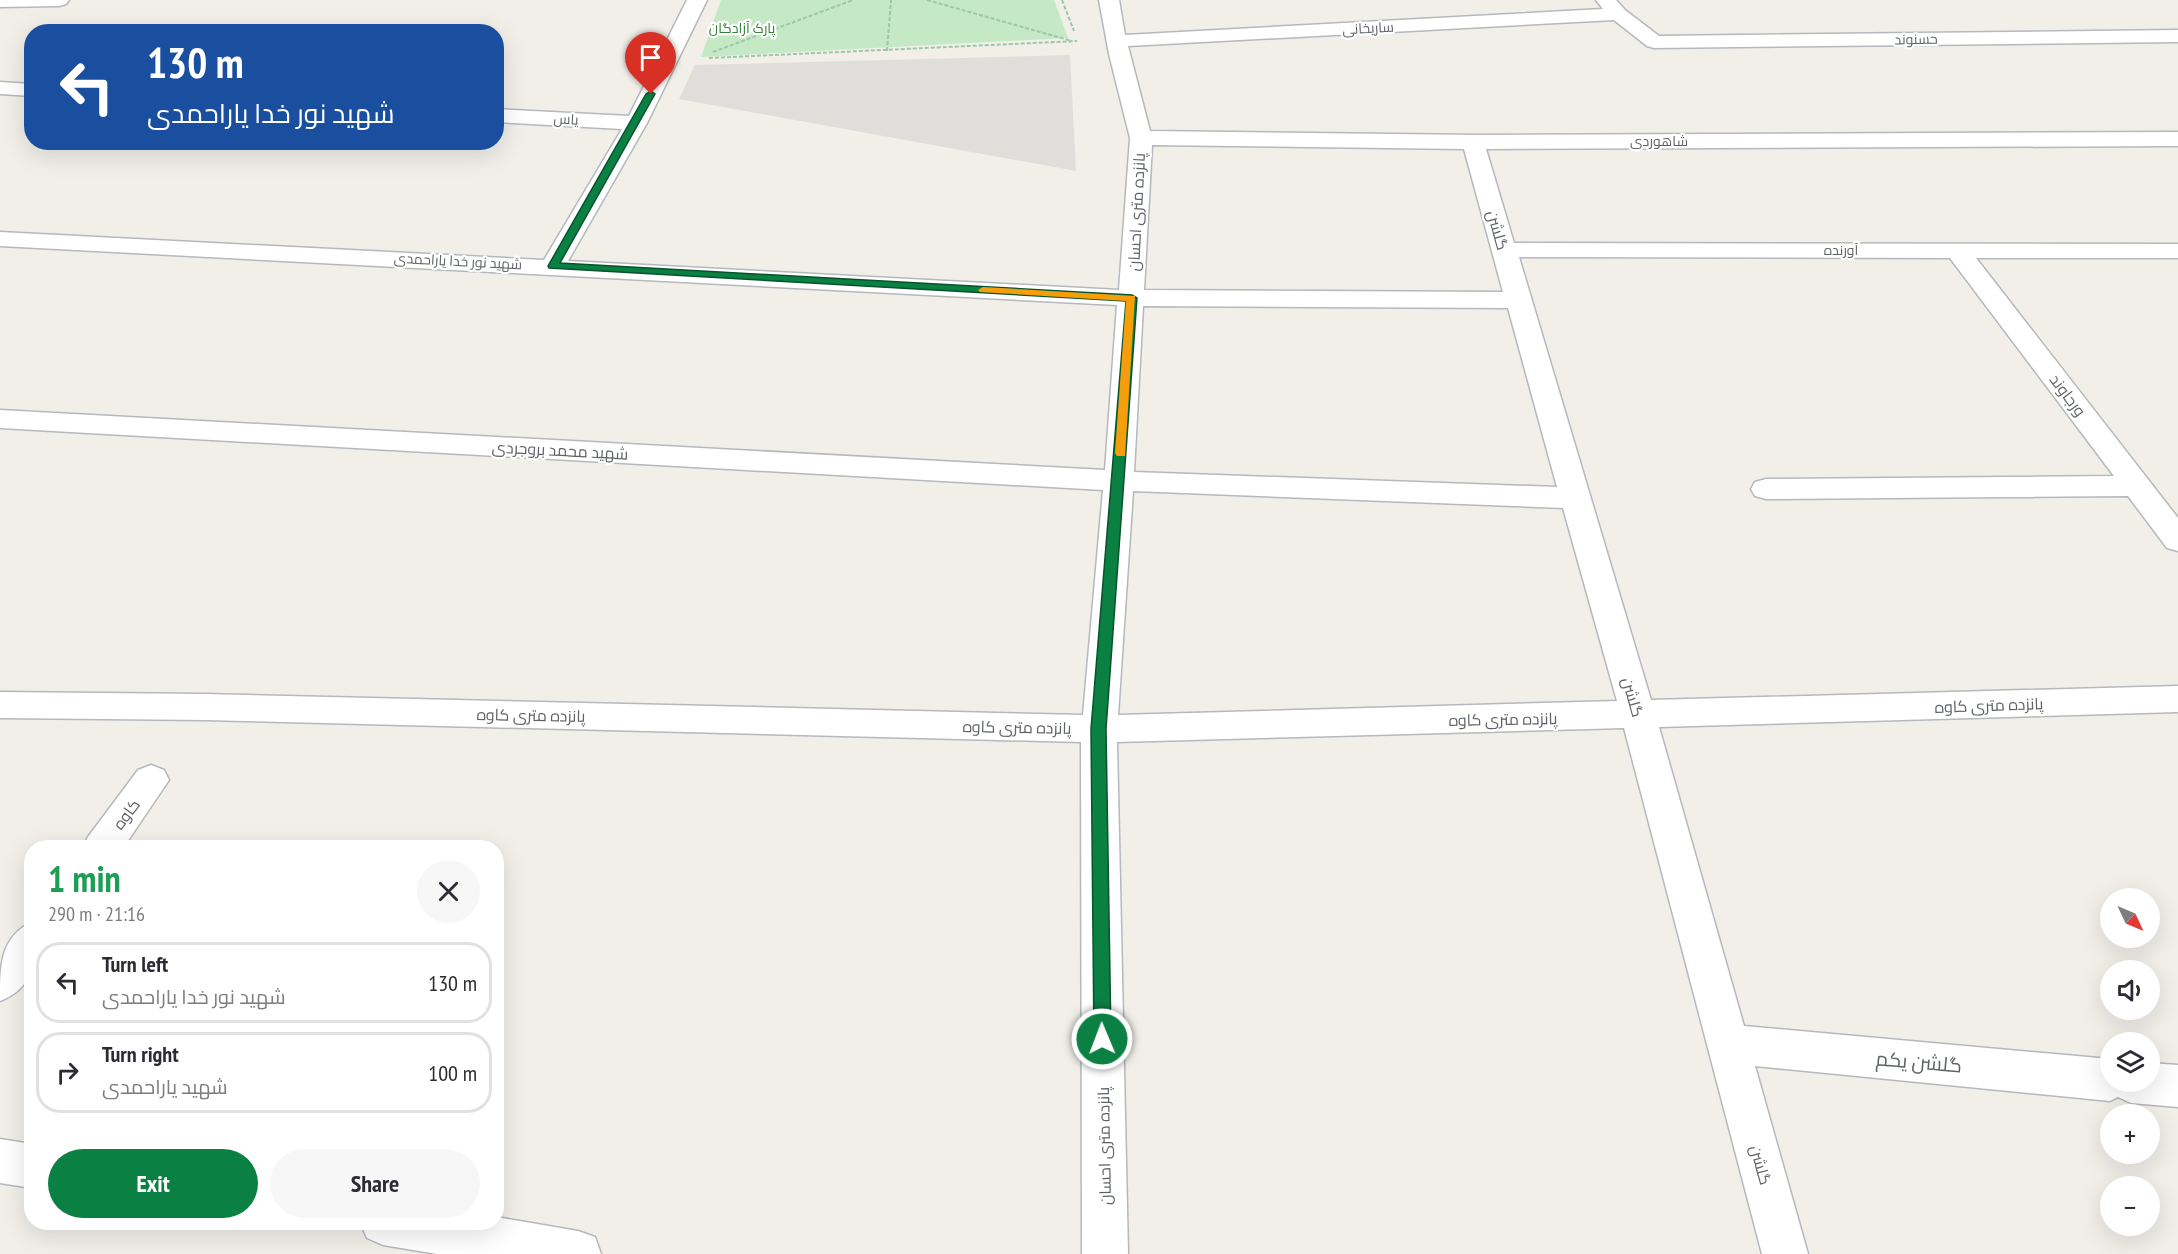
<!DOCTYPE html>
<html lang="en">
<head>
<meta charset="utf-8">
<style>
  :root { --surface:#fff; --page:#f7f7f7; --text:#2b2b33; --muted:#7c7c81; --line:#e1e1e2; --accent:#0b8043 }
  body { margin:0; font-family:"PT Sans Narrow",Cairo,sans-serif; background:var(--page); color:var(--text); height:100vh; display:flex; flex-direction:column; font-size:22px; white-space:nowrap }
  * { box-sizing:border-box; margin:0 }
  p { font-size:20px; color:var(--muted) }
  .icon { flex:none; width:33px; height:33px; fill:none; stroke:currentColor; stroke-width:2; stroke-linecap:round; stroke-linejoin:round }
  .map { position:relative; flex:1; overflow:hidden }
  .drawer { position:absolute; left:24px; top:840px; width:480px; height:390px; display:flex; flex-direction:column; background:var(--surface); border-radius:24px; box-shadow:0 6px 24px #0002 }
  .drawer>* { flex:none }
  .top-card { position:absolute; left:24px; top:24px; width:480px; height:126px; border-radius:24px; box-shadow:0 6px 24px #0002; background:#1a4fa0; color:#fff; overflow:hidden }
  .needle { width:39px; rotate:134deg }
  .tools { position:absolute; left:2100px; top:888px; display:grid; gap:12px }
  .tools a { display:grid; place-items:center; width:60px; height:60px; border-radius:50%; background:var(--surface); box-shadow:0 6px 24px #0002; font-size:30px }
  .pin { position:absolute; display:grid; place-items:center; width:51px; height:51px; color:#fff; margin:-62px -26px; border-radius:50% 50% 50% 0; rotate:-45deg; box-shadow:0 0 6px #0007 }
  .pin .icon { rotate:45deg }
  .me { position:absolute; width:66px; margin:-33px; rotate:359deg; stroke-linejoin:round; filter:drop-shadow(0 0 4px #0008) }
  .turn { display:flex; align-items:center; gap:21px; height:126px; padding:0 24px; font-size:27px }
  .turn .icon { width:78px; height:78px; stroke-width:2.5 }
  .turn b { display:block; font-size:42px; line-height:51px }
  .round { display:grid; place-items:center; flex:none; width:63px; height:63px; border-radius:32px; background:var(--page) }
  .headline { display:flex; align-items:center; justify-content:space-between; height:102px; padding:0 24px }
  h1 { font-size:36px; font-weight:600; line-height:45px; color:#1e9e55 }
  .action { display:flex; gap:12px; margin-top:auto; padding:12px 24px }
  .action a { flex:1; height:69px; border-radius:36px; background:var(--accent); color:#fff; font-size:24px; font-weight:600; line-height:69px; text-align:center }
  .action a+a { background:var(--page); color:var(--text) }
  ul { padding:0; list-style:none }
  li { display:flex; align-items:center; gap:18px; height:81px; margin:0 12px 9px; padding:0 12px; border:3px solid var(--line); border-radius:24px }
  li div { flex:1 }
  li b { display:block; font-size:22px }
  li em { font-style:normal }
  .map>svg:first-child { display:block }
  .industrial { fill:#e0deda }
  .green { fill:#c5e8c5 }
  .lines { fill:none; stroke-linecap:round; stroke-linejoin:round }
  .minor-casing { stroke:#b5b8bc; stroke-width:3 }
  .path { stroke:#9cc7a9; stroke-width:2; stroke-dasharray:4 2; stroke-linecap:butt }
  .minor { fill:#fff; fill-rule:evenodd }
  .route { fill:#0b8043; stroke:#07532c; stroke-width:1.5 }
  .slow { fill:#f59e0b }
  .labels { text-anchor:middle; stroke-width:4.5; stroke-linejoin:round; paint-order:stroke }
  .far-park-label { font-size:14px; fill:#348238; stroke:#fff }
  .far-street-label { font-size:14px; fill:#5f6368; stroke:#fff }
  .street-label { font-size:16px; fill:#5f6368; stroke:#fff }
  .near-street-label { font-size:20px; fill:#5f6368; stroke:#fff }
</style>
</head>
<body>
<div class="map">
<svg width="2178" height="1254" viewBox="0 0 2178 1254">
  <rect width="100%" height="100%" fill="#f1efe8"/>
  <path class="industrial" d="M1070 55 1076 171 679 99 695 65Z"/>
  <path class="green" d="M721 0H1054L1068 38 701 57Z"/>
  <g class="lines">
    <g class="minor-casing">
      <path id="minor" d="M0 0H69L66 4 59 6 0 7Z
        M687 0H707L647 123 568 261 1119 290 1130 138 1109 54 1099 0H1119L1125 35 1603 9 1596 0H1616L1625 10 1659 36 2178 30V42L1654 48 1647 46 1614 20 1128 46 1150 131 1477 135 2178 132V146L1486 149 1514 243 2178 244V258H1976L2178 518V551L2167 548 2128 496 1766 499 1755 496 1751 489 1755 482 1766 479 2114 476 1950 258 1519 257 1651 700 2178 686V712L1659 727 1744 1026 2110 1059V1082H2150V1063L2178 1065V1107L2131 1103 2118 1097 2110 1101 1755 1066 1808 1254H1762L1624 728 1117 742 1128 1254H1082L1081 742 205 720 0 718V692L205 694 1083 715 1103 490 0 428V410L1105 470 1117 305 0 246V232L544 260 622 129 496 122V109L629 116ZM1152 145 1464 149 1503 292 1144 290ZM1143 306 1508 308 1557 487 1134 472ZM1133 491 1563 508 1617 701 1118 715Z
        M0 82 32 84V96L0 94Z
        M151 765 164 770 169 780 123 848H82L88 837 138 770Z
        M32 922C32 957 39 986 0 1001 0 966 0 937 32 922Z
        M0 1139 32 1144V1188L0 1183Z
        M496 1217 578 1231 595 1237 601 1254H437L383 1245 367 1238 360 1222H496Z"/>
    </g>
    <path class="path" d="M927 0 1072 41
      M1062 0 1074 31
      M887 51 891 0
      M713 52 853 0
      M709 58 1077 41"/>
    <use href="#minor" class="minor"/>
  </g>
  <path class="route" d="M651 91 655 94 560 263 1132 295 1137 298 1106 729 1111 1039 1109 1045 1102 1047 1096 1045 1094 1039 1091 729 1126 301 549 268 548 266 646 94Z"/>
  <path class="slow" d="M983 287 1135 296 1125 456H1117L1115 453 1126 301 980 292 978 290Z"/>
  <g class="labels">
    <g class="far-park-label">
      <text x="742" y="33">پارک آزادگان</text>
    </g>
    <g class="far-street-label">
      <text transform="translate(1368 28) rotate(-3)" y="5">ساریخانی</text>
      <text transform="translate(1916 39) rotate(-1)" y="5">حسنوند</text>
      <text transform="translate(566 119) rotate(3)" y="5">یاس</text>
      <text x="1659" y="146">شاهوردی</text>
      <text x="1841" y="255">آورنده</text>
      <text transform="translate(458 261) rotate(3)" y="5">شهید نور خدا یاراحمدی</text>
    </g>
    <g class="street-label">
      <text transform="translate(1136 212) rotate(-87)" y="6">پانزده متری احسان</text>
      <text transform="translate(1498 230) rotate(74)" y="6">گلشن</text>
      <text transform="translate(2068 395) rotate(53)" y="6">ورجاوند</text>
      <text transform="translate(560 450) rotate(3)" y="6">شهید محمد بروجردی</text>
      <text transform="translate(1633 697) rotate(74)" y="6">گلشن</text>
      <text transform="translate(1989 705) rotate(-2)" y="6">پانزده متری کاوه</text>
      <text transform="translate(531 715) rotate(1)" y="6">پانزده متری کاوه</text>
      <text transform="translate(1503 719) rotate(-1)" y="6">پانزده متری کاوه</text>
      <text transform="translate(1017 727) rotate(1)" y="6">پانزده متری کاوه</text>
      <text transform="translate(126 814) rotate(-53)" y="6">کاوه</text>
      <text transform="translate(1104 1146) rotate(-91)" y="6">پانزده متری احسان</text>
      <text transform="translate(1761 1165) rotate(75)" y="6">گلشن</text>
    </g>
    <g class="near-street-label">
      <text transform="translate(1919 1062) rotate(5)" y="7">گلشن یکم</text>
    </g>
  </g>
</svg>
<div class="tools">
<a><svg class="needle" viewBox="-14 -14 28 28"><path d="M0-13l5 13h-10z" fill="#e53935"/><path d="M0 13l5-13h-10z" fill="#7c7c81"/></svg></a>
<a><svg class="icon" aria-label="sound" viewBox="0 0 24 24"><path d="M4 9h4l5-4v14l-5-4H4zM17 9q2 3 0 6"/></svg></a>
<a><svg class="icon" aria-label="layers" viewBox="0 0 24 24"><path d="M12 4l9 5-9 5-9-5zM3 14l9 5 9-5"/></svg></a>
<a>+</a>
<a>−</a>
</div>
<div class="pin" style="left:651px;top:94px;background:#d93025"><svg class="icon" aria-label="arrive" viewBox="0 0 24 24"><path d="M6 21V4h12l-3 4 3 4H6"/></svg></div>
<svg class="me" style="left:1102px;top:1039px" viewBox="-20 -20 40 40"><circle r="17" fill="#0b8043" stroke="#fff" stroke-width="3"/><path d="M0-11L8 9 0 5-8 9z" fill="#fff"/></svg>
<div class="top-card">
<div class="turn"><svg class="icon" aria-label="left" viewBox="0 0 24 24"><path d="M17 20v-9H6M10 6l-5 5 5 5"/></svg><div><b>130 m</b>شهید نور خدا یاراحمدی</div></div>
</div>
<section class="drawer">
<div class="headline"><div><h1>1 min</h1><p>290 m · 21:16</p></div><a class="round"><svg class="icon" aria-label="close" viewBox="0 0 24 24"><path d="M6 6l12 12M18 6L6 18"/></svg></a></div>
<ul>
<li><svg class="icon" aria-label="left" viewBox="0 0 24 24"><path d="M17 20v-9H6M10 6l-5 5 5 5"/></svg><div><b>Turn left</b><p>شهید نور خدا یاراحمدی</p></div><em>130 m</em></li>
<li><svg class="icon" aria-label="right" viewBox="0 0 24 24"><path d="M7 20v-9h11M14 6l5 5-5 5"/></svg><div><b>Turn right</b><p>شهید یاراحمدی</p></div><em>100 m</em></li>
</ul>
<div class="action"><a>Exit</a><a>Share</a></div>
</section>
</div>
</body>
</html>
